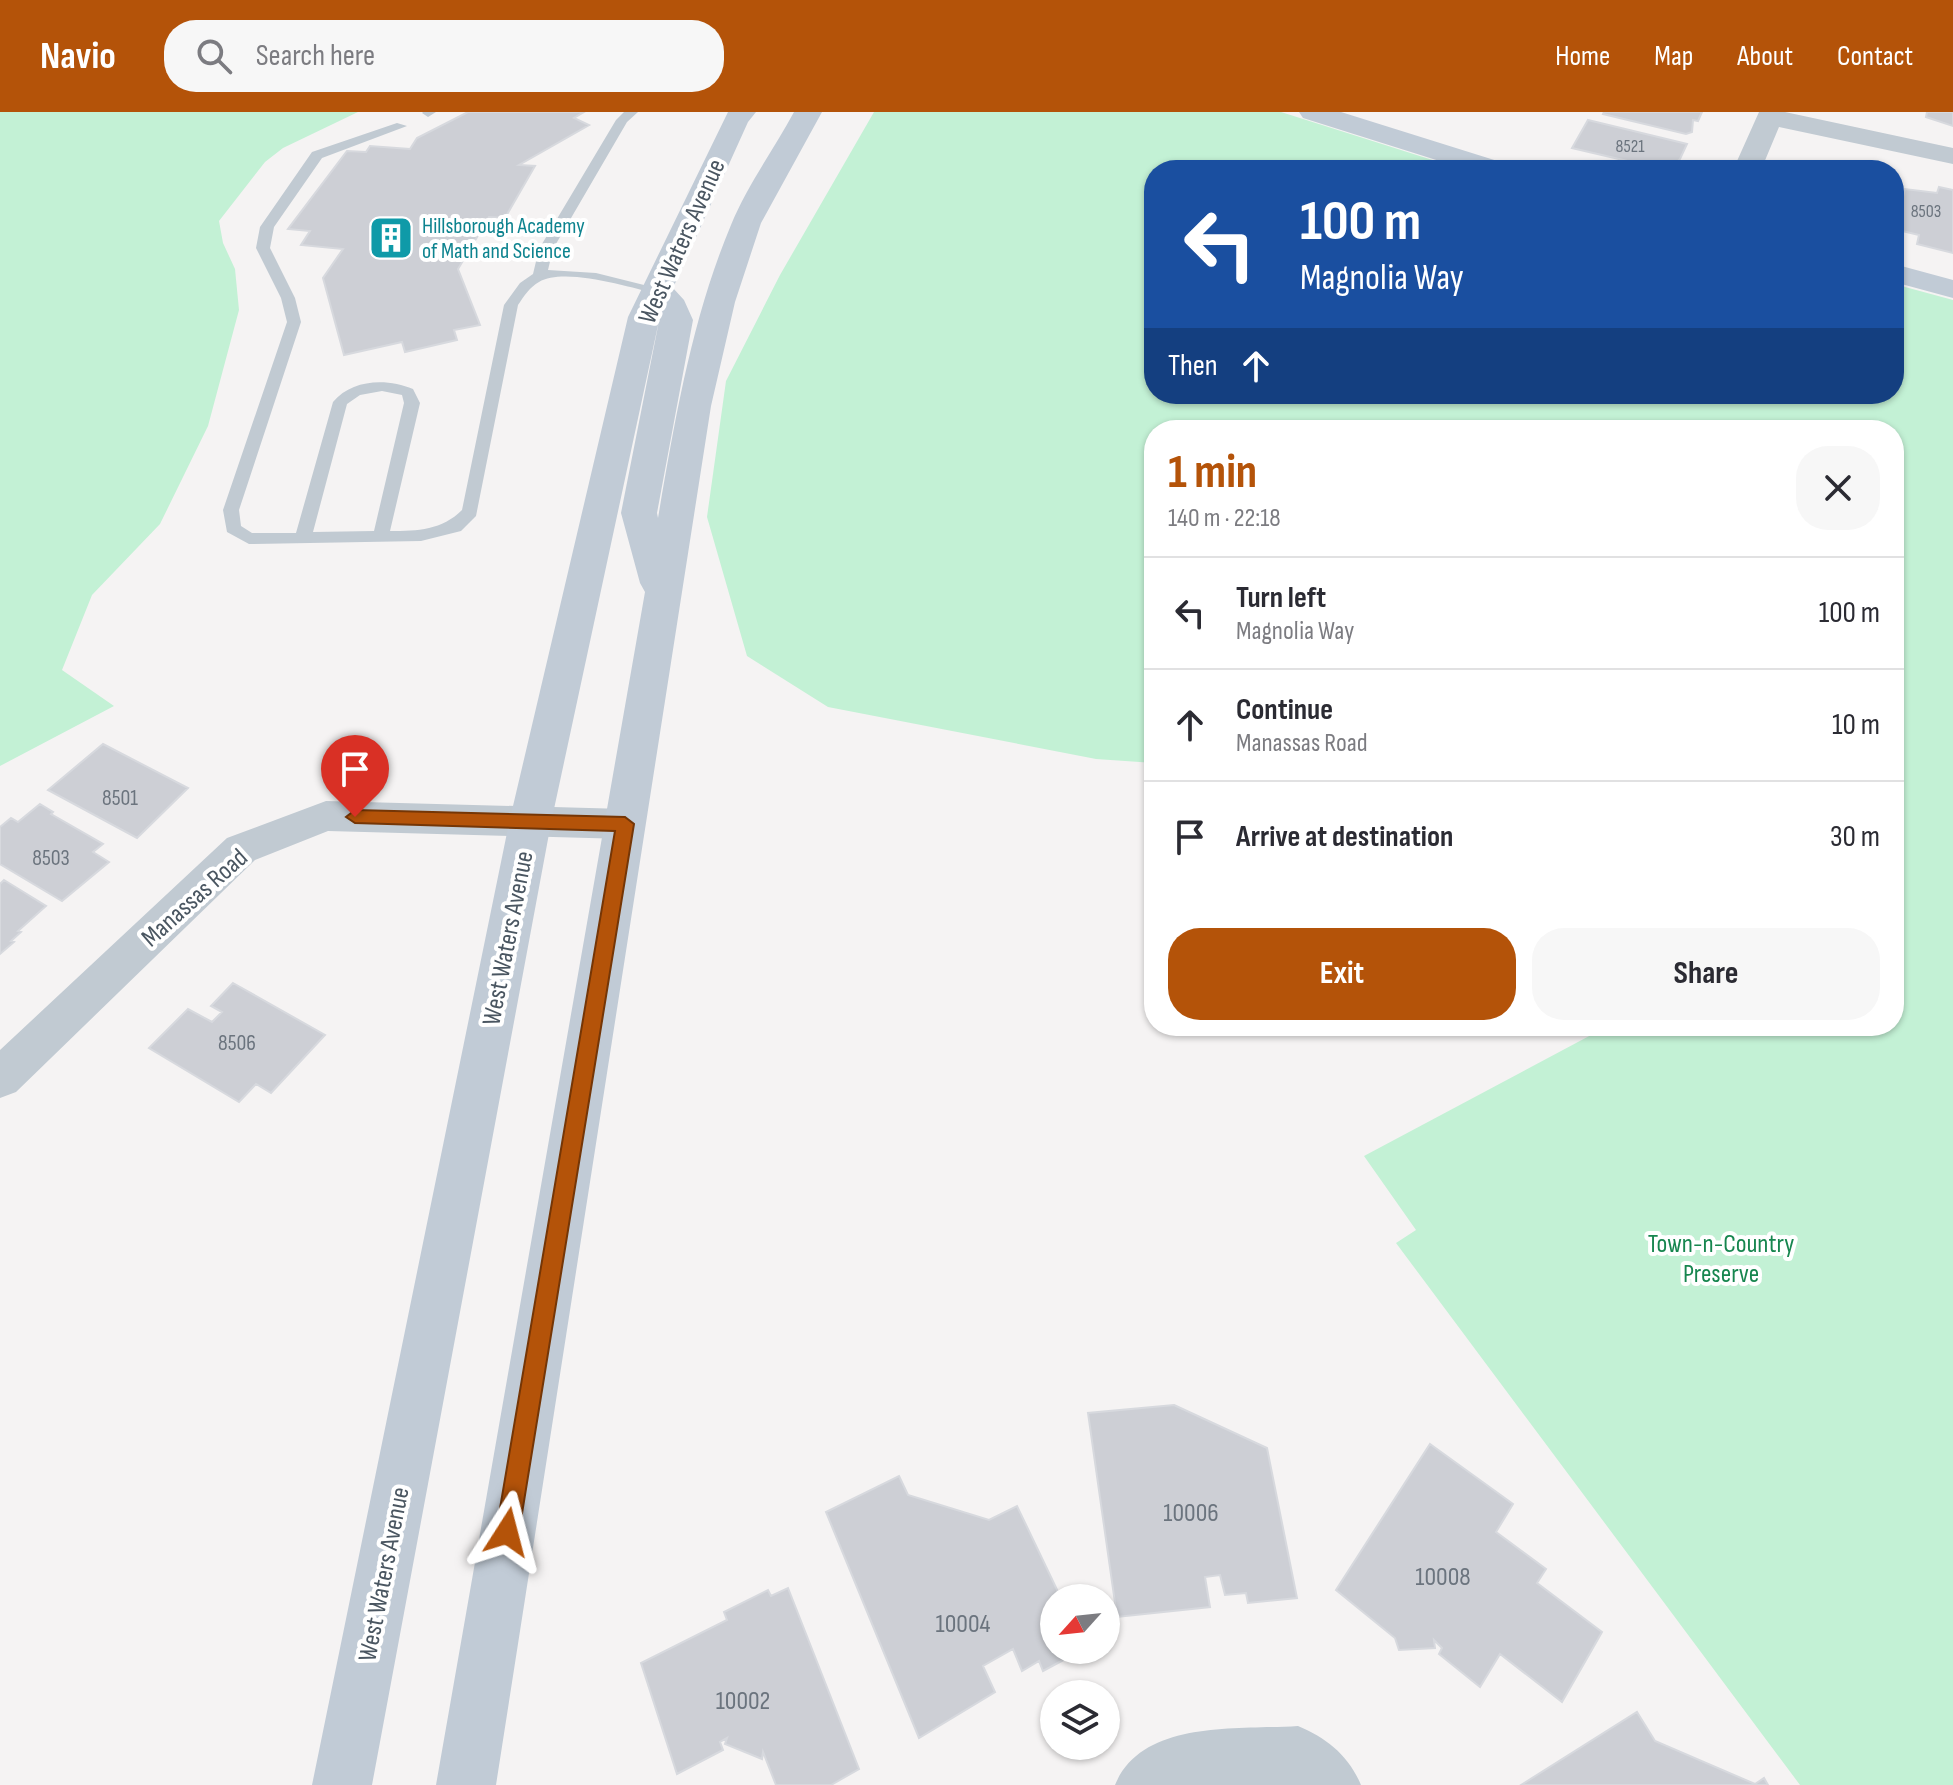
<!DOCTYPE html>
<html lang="en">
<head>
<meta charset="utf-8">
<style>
  :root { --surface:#fff; --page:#f7f7f7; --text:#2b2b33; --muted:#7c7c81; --line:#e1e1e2; --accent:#b45309 }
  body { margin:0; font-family:"Sofia Sans Condensed",sans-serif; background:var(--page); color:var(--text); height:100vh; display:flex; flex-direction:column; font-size:30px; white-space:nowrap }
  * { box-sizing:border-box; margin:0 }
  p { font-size:26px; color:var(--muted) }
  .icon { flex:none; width:44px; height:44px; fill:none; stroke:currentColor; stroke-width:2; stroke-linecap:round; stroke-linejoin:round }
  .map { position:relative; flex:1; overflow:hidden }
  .panel { position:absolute; left:1144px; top:308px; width:760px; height:616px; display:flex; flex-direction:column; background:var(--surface); border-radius:32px; box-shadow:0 2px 6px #0004 }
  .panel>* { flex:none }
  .banner { position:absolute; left:1144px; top:48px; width:760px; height:244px; border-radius:32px; box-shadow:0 2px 6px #0004; background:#1a4fa0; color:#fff; overflow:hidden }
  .needle { width:52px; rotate:243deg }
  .tools { position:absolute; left:1040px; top:1472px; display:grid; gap:16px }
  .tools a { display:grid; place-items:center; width:80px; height:80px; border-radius:50%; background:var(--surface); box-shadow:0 2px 6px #0004; font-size:40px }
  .pin { position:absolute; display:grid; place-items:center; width:68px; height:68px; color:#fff; margin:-82px -34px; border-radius:50% 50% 50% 0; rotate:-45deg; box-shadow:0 0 8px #0007 }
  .pin .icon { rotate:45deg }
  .me { position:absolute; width:88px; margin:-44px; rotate:9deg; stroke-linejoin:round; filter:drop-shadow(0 0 6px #0008) }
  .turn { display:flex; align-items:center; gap:28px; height:168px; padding:0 24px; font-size:36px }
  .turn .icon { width:104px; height:104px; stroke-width:2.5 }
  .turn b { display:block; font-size:56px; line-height:68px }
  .then { display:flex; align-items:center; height:76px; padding:0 24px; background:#0003; gap:16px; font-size:30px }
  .round { display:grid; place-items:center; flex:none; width:84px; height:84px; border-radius:32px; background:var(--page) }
  .headline { display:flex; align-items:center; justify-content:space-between; height:136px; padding:0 24px }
  h1 { font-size:48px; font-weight:700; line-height:60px; color:var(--accent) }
  .cta { display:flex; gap:16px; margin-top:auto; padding:16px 24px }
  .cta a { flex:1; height:92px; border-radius:32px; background:var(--accent); color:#fff; font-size:32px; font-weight:700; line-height:92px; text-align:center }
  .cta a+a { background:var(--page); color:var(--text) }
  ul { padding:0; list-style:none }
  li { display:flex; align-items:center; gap:24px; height:112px; padding:0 24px; border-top:2px solid var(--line) }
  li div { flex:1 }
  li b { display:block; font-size:30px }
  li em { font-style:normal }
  header { display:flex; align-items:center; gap:48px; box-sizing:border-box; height:112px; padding:0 40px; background:var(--accent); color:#fff }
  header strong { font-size:38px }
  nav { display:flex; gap:44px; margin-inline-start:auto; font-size:28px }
  .search { width:560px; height:72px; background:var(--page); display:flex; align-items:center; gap:20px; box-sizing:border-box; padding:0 28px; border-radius:32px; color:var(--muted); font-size:30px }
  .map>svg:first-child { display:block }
  .green { fill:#c3f1d5 }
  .building { fill:#cdcfd5; stroke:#d7d9de; stroke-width:2 }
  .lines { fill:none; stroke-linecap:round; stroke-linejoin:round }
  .lane { fill:#c1cad2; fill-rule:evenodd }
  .street { fill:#c1cad2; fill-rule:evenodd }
  .secondary { fill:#c1cbd6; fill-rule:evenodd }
  .route { fill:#b45309; stroke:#753606; stroke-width:2 }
  .labels { text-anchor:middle; stroke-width:8; stroke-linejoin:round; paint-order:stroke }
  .far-number-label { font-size:18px; fill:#6b747e }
  .far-culture-label { font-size:22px; fill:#0d838f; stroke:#fff; text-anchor:start }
  .number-label { font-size:22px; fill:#6b747e }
  .street-label { font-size:26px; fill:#4a5661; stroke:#fff }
  .park-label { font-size:26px; fill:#17864f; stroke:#fff }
  .near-number-label { font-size:26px; fill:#6b747e }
</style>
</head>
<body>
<header>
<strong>Navio</strong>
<div class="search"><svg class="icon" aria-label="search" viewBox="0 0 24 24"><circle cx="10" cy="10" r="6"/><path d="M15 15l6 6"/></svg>Search here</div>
<nav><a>Home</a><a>Map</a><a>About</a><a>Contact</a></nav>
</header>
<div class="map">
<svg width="1953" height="1673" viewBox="0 0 1953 1673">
  <rect width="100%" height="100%" fill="#f5f3f3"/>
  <path class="green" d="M0 0H358L283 36 265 50 219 109 223 131 235 157 239 198 208 314 160 412 92 483 62 558 114 594 0 654Z
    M874 0H1281L1464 58H1154V282H1894V172L1953 188V1673H1800L1396 1131 1416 1118 1364 1044 1608 914H1894V318H1154V651L1096 647 828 595 747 544 707 405 726 269 780 163Z"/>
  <path class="building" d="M468 0H584L574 6 589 13 519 53 535 54 505 106 489 105 458 157 480 213 454 218 457 228 405 240 402 230 344 243 323 166 343 137 301 133 310 119 288 117 347 39 366 40 370 34 410 37 417 26Z
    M1604 0H1702L1698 9 1693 8 1692 20 1686 22 1603 2Z
    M1927 0H1953V14L1926 5Z
    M1588 8 1687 32 1680 47 1675 52 1669 50 1666 58 1572 36Z
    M1939 75 1953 78V141L1917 132 1919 123 1894 117 1905 77 1937 81Z
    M103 632 188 676 137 726 48 678Z
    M40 692 53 700 51 702 103 732 93 740 109 750 62 789 0 752V715L11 706 18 710Z
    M4 768 46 794 18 819 21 820 11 829 14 830 0 842V772Z
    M233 871 325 923 271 981 256 972 239 990 149 936 188 897 212 910 222 900 211 894Z
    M1174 1293 1267 1336 1297 1486 1248 1491 1246 1481 1225 1483 1220 1463 1205 1465 1210 1495 1117 1505 1088 1301Z
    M1430 1332 1513 1392 1496 1420 1546 1457 1537 1471 1602 1520 1562 1590 1500 1542 1480 1575 1439 1542 1442 1536 1434 1528 1435 1536 1399 1538 1395 1526 1336 1478Z
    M899 1364 908 1383 989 1408 1017 1394 1061 1486H1054V1538H1082L1043 1559 1039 1549 1022 1559 1013 1537 983 1554 995 1580 919 1626 826 1400Z
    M788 1476 859 1657 831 1673H776L763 1640 762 1647 725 1632 727 1626 720 1630 723 1638 677 1662 641 1551 727 1508 724 1500 768 1478 771 1484Z
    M1637 1600 1655 1629 1755 1672 1764 1666 1768 1673H1521Z"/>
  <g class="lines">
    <path class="lane" d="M436 0 428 5 422 1 423 0Z
      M624 0H638L627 10 553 137 548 158 596 161 664 178 657 182C629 175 564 155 539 170 530 175 524 184 518 193L476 404 461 419 421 429 249 432 227 420 223 398 287 210 281 186 256 136 260 115 312 40 397 11 407 14 322 46 274 115 270 136 295 186 301 210 239 398 241 414 252 421H296L333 290C352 267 387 266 413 277L420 291 390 419C418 419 442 418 462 398L504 193 520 171 533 162 539 137 616 8ZM382 279 402 283 404 291 374 419 313 420 347 292 360 283Z"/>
    <path class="street" d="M1759 0H1785L1953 36V52L1779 15 1761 58H1733Z
      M326 689 625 697 639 701 645 712 639 723 625 727 328 719 255 748 16 980 0 986V938L227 726Z
      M1298 1614C1327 1626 1349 1644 1361 1673H1115C1142 1607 1239 1618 1298 1614Z"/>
    <path class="secondary" d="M728 0H756L748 10 673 176 684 188 693 208 657 401 658 406C675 307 692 206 731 113 747 74 774 37 794 0H822L761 111 735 190 711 294 496 1673H436L645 480 640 471 621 401 660 204 551 711 372 1673H312L509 711 628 205Z
      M1299 0H1341L1507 52 1511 58H1468L1303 6Z
      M1894 152 1953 168V186L1894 170Z"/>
  </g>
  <path class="route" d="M355 698 625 705 634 712 519 1420 516 1428 507 1431 499 1428 496 1420 615 719 355 711 346 705Z"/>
  <defs>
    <g id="building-square" transform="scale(2.3)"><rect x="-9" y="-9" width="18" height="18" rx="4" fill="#0f9aa8" stroke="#fff"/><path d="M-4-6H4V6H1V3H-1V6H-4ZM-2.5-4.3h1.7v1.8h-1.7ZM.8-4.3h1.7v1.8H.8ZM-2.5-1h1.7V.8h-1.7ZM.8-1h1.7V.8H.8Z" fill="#fff"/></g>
  </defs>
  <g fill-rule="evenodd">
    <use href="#building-square" x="391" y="126"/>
  </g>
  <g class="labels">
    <g class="far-number-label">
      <text x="1630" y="40">8521</text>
      <text x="1926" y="105">8503</text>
    </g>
    <g class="far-culture-label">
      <text x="422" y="121">Hillsborough Academy<tspan x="422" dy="25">of Math and Science</tspan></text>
    </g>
    <g class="number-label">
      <text x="120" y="693">8501</text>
      <text x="51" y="753">8503</text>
      <text x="237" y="938">8506</text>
    </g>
    <g class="street-label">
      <text transform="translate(681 129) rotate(-66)" y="9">West Waters Avenue</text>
      <text transform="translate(194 785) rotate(-42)" y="9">Manassas Road</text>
      <text transform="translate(507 826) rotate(-79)" y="9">West Waters Avenue</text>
      <text transform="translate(383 1462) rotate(-79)" y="9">West Waters Avenue</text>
    </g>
    <g class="park-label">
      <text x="1721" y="1140">Town-n-Country<tspan x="1721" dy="30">Preserve</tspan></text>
    </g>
    <g class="near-number-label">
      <text x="1191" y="1409">10006</text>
      <text x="1443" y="1473">10008</text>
      <text x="963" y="1520">10004</text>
      <text x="743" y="1597">10002</text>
    </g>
  </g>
</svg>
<div class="tools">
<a><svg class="needle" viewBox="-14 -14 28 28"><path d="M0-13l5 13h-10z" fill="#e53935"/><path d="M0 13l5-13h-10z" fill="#7c7c81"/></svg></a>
<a><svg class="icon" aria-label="layers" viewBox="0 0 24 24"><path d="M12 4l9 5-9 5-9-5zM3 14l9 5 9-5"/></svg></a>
</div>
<div class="pin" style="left:355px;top:705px;background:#d93025"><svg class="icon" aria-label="arrive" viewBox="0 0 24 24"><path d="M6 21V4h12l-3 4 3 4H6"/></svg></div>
<svg class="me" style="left:507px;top:1420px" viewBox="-20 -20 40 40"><path d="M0-17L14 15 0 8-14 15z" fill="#b45309" stroke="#fff" stroke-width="4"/></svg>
<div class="banner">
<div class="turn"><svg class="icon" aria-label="left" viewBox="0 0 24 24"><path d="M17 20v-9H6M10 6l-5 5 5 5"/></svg><div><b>100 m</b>Magnolia Way</div></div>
<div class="then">Then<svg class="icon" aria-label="ahead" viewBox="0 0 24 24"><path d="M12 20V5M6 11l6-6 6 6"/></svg></div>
</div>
<section class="panel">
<div class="headline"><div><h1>1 min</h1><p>140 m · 22:18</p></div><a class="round"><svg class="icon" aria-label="close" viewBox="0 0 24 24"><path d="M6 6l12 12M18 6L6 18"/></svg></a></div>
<ul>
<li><svg class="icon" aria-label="left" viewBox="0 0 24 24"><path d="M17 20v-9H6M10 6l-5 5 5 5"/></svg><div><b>Turn left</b><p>Magnolia Way</p></div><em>100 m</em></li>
<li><svg class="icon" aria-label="ahead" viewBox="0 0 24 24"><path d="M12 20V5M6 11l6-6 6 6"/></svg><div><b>Continue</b><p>Manassas Road</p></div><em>10 m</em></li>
<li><svg class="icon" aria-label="arrive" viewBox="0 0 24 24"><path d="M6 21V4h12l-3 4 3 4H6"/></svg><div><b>Arrive at destination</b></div><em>30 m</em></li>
</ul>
<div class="cta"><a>Exit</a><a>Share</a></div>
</section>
</div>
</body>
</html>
